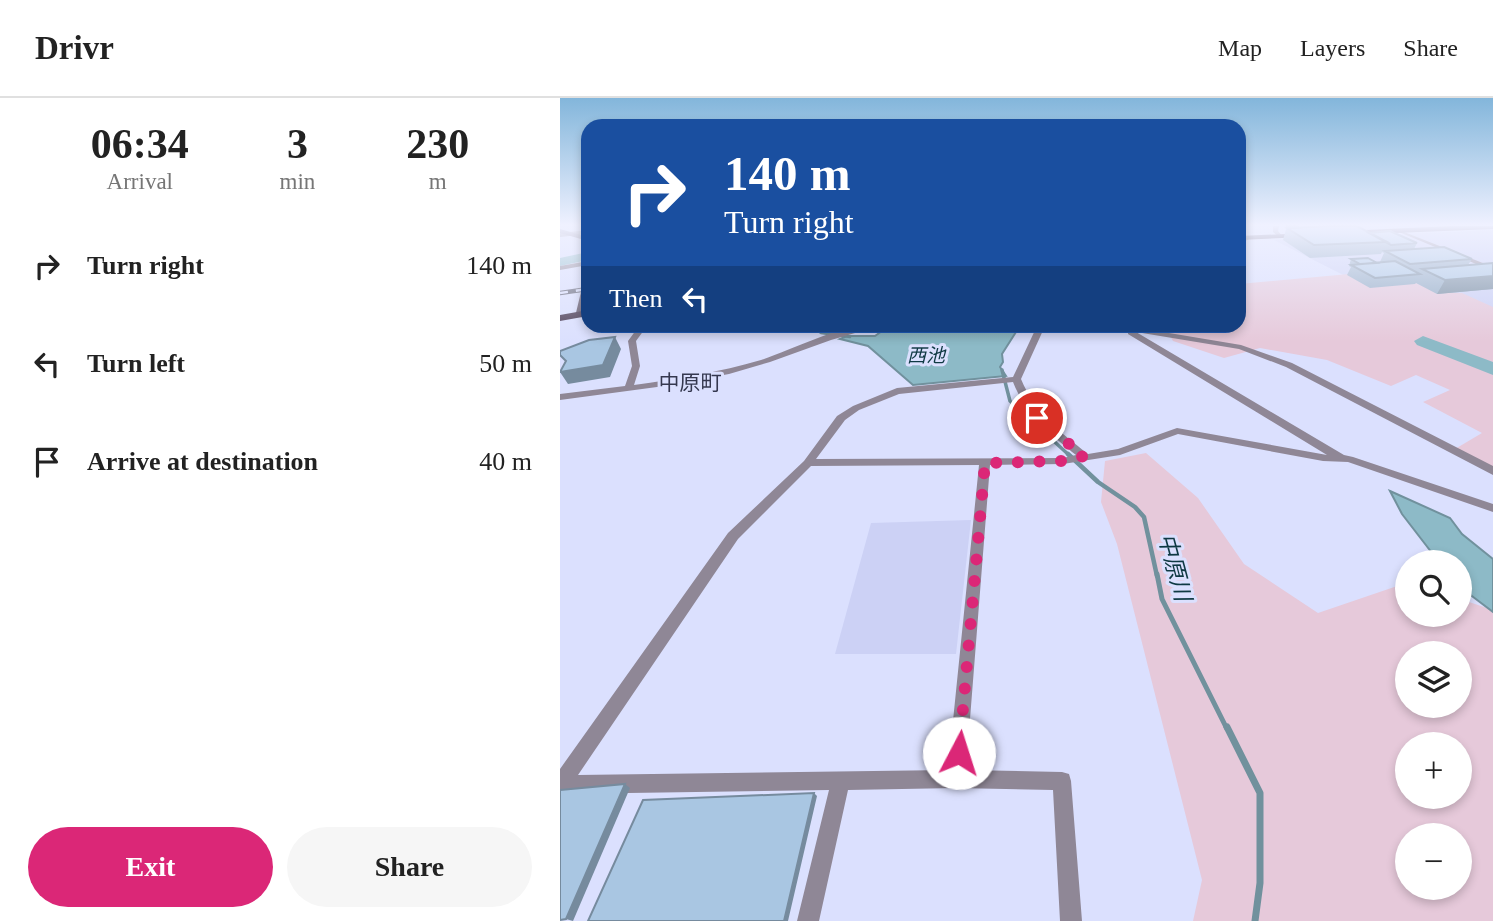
<!DOCTYPE html>
<html lang="en">
<head>
<meta charset="utf-8">
<style>
  :root { --surface:#fff; --page:#f6f6f6; --text:#222; --muted:#767676; --line:#e0e0e0; --accent:#db2777 }
  body { margin:0; font-family:"Times New Roman","Noto Sans JP",serif; background:var(--page); color:var(--text); height:100vh; display:flex; flex-direction:column; font-size:26px; white-space:nowrap }
  * { box-sizing:border-box; margin:0 }
  p { font-size:23px; color:var(--muted) }
  .icon { flex:none; width:38px; height:38px; fill:none; stroke:currentColor; stroke-width:2; stroke-linecap:round; stroke-linejoin:round }
  .map { position:relative; flex:1; overflow:hidden }
  .side { display:flex; flex-direction:column; background:var(--surface); width:560px }
  .side>* { flex:none }
  .top-card { position:absolute; left:21px; top:21px; width:665px; height:214px; border-radius:21px; box-shadow:0 4px 10px #0003; background:#1a4fa0; color:#fff; overflow:hidden }
  .tools { position:absolute; left:835px; top:452px; display:grid; gap:14px }
  .tools a { display:grid; place-items:center; width:77px; height:77px; border-radius:50%; background:var(--surface); box-shadow:0 4px 10px #0003; font-size:35px }
  .pin { position:absolute; display:grid; place-items:center; width:60px; height:60px; color:#fff; margin:-30px; border:4px solid #fff; border-radius:50%; box-shadow:0 2px 7px #0007 }
  .me { position:absolute; width:77px; margin:-38px; rotate:5deg; stroke-linejoin:round; filter:drop-shadow(0 0 5px #0008) }
  .turn { display:flex; align-items:center; gap:24px; height:147px; padding:0 28px; font-size:32px }
  .turn .icon { width:91px; height:91px; stroke-width:2.5 }
  .turn b { display:block; font-size:49px; line-height:60px }
  .then { display:flex; align-items:center; height:66px; padding:0 28px; background:#0003; gap:14px; font-size:26px }
  .eta { display:flex; justify-content:space-evenly; align-items:center; height:119px; text-align:center }
  .eta b { font-size:42px; font-weight:800; line-height:49px }
  .button { display:flex; gap:14px; margin-top:auto; padding:14px 28px }
  .button a { flex:1; height:80px; border-radius:42px; background:var(--accent); color:#fff; font-size:28px; font-weight:800; line-height:80px; text-align:center }
  .button a+a { background:var(--page); color:var(--text) }
  ul { padding:0; list-style:none }
  li { display:flex; align-items:center; gap:21px; height:98px; padding:0 28px }
  li div { flex:1 }
  li b { display:block; font-size:26px }
  li em { font-style:normal }
  header { display:flex; align-items:center; gap:42px; box-sizing:border-box; height:98px; padding:0 35px; background:var(--surface); border-bottom:2px solid var(--line) }
  header strong { font-size:33px }
  nav { display:flex; gap:38px; margin-inline-start:auto; font-size:24px }
  main { display:flex; flex:1; min-height:0 }
  .map>svg:first-child { display:block }
  .built { fill:#ccd1f5 }
  .green { fill:#e6c9da; fill-rule:evenodd }
  .water { fill:#8dbac7; stroke:#71919d; stroke-width:2 }
  .lines { fill:none; stroke-linecap:round; stroke-linejoin:round }
  .stream-far4 { stroke:#71919d; stroke-width:2.5 }
  .stream-far3 { stroke:#71919d; stroke-width:3.5 }
  .stream-far2 { stroke:#71919d; stroke-width:4.5 }
  .stream-far1 { stroke:#71919d; stroke-width:5 }
  .stream { stroke:#71919d; stroke-width:7 }
  .river { fill:#8dbac7; fill-rule:evenodd }
  .street { fill:#8f8796; fill-rule:evenodd }
  .secondary { fill:#685d71; fill-rule:evenodd }
  .primary { fill:#4d3f57; fill-rule:evenodd }
  .rail-casing { stroke:#656779; stroke-width:4.5 }
  .rail { stroke:#dbe0fe; stroke-width:2.5; stroke-dasharray:8; stroke-linecap:butt }
  .wall { fill:#91aac2 }
  .shaded-wall { fill:#768b9e }
  .building { fill:#a9c6e2; stroke:#768b9e; stroke-width:2 }
  .route { stroke:#db2777; stroke-width:12; stroke-dasharray:0 21.6 }
  .labels { text-anchor:middle; stroke-width:6; stroke-linejoin:round; paint-order:stroke }
  .far-water-label { font-size:19px; font-style:italic; fill:#0f3943; stroke:#dbe0fe }
  .far-quarter-label { font-size:21px; fill:#35384f; stroke:#dbe0fe }
  .water-label { font-size:23px; font-style:italic; fill:#0f3943; stroke:#dbe0fe }
</style>
</head>
<body>
<header>
<strong>Drivr</strong>
<nav><a>Map</a><a>Layers</a><a>Share</a></nav>
</header>
<main>
<section class="side">
<div class="eta">
<div><b>06:34</b><p>Arrival</p></div>
<div><b>3</b><p>min</p></div>
<div><b>230</b><p>m</p></div>
</div>
<ul>
<li><svg class="icon" aria-label="right" viewBox="0 0 24 24"><path d="M7 20v-9h11M14 6l5 5-5 5"/></svg><div><b>Turn right</b></div><em>140 m</em></li>
<li><svg class="icon" aria-label="left" viewBox="0 0 24 24"><path d="M17 20v-9H6M10 6l-5 5 5 5"/></svg><div><b>Turn left</b></div><em>50 m</em></li>
<li><svg class="icon" aria-label="arrive" viewBox="0 0 24 24"><path d="M6 21V4h12l-3 4 3 4H6"/></svg><div><b>Arrive at destination</b></div><em>40 m</em></li>
</ul>
<div class="button"><a>Exit</a><a>Share</a></div>
</section>
<div class="map">
<svg width="933" height="823" viewBox="0 0 933 823">
  <rect width="100%" height="100%" fill="#dbe0fe"/>
  <path class="built" d="M933 132V211L811 191 714 142Z
    M411 422 396 556H275L311 425Z"/>
  <path class="green" d="M789 176 813 188 856 185 876 194 902 195 933 209V372L895 351 922 335 863 304 890 292 856 277 831 288 767 262 700 250 664 260 613 243 608 234 616 228H679V186Z
    M586 355 638 400 684 466 758 515 846 485 847 516H900V501L933 512V823H633L642 782 557 446 541 404 545 363ZM847 555H900V607H847ZM847 646H900V698H847ZM847 737H900V789H847Z"/>
  <path class="water" d="M358 228H474L470 234H456L442 256 443 264 440 269 446 278 353 287 308 248 280 241 287 238H315L322 233Z
    M830 393 890 420 902 436 933 461V514L900 489V464H879L842 416Z"/>
  <g class="lines">
    <path class="stream-far4" d="M250 228 261 235 290 239"/>
    <path class="stream-far3" d="M442 272 450 303 510 358"/>
    <path class="stream-far2" d="M508 356 538 384 575 409 584 419 597 478"/>
    <path class="stream-far1" d="M597 476 602 501 667 631"/>
    <path class="stream" d="M667 629 700 695V785L695 823"/>
    <path class="river" d="M28 154V162L0 168V160Z
      M863 238 933 264V277L857 247 854 243Z"/>
    <path class="street" d="M713 128H719L718 133 723 139H719L713 134Z
      M28 132V136L0 139V135Z
      M839 132 933 169V173L839 134Z
      M687 138 692 139 679 147V143Z
      M28 163V167L0 172V168Z
      M79 228H87L76 243 80 268 74 287C117 281 160 274 201 262 236 251 283 224 319 228L271 242 210 264 169 276 97 289 0 302V296L65 288 72 268 68 243Z
      M477 228H485L461 281C475 315 500 334 528 356L558 351 617 330 767 357 568 236V232L552 228H567L681 247 732 265 933 368V377L726 269 679 251 576 234 784 357 793 359 933 406V414L788 364 763 363 618 336 560 357 503 366 430 367 406 672 502 674 509 676 511 683 522 823H500L493 692 396 690 288 692 259 823H237L269 692 0 696V671L168 435 244 363 277 318 293 308 337 290 453 279ZM453 284C466 317 490 336 516 357L503 360 256 361 285 322 299 312 339 296ZM419 367 388 672 18 677 178 441 251 368Z"/>
    <path class="secondary" d="M0 131 28 139V143L0 135Z
      M28 179V195L22 217 15 219 24 181Z"/>
    <path class="primary" d="M891 128H933V131L784 137 780 135 784 133Z
      M748 135 745 139 679 142V138Z
      M28 212V218L0 223V217Z"/>
    <g class="rail-casing">
      <path id="rail" d="M0 195 28 191"/>
    </g>
    <use href="#rail" class="rail"/>
  </g>
  <path class="wall" d="M727 128 809 135 857 145 854 151 912 161 908 167 933 165V191L877 196 856 185 855 186 810 190 787 177 791 169 789 168 791 161 820 164 824 155 822 154 821 156 750 160 723 142Z
    M256 228H289V229L284 232 274 229V228L267 232Z"/>
  <path class="shaded-wall" d="M933 178V191L877 196 885 182Z
    M266 228H274L267 232Z
    M283 228H289V229L284 232Z
    M55 239 61 251 50 279 8 286 0 274Z
    M65 686 70 690 13 823 6 821Z
    M254 695 257 698 228 823H224Z"/>
  <path class="building" d="M727 128H737L739 130H729Z
    M770 128H797L827 144 754 147 727 130Z
    M830 133 857 145 831 147 809 135Z
    M884 149 912 161 850 166 825 153Z
    M808 160 817 165 800 166 791 161Z
    M835 163 860 176 815 180 791 167Z
    M933 165V178L885 182 862 171Z
    M55 239 43 267 0 274 6 263 0 257V253L29 242Z
    M65 686 6 821 0 822V692Z
    M254 695 224 823H28L83 702Z"/>
  <linearGradient id="sky" x2="0" y2="1"><stop stop-color="#83b6db"/><stop offset="0.52" stop-color="#eff1ff"/><stop offset="1" stop-color="#eff1ff" stop-opacity="0"/></linearGradient>
  <rect width="933" height="244" fill="url(#sky)"/>
  <g class="lines">
    <path class="route" d="M399 655 425 365 503 363 524 358 477 320"/>
  </g>
  <g class="labels">
    <g class="far-water-label">
      <text x="366" y="264">西池</text>
    </g>
    <g class="far-quarter-label">
      <text x="130" y="292">中原町</text>
    </g>
    <g class="water-label">
      <text transform="translate(615 469) rotate(75)" y="8">中原川</text>
    </g>
  </g>
</svg>
<div class="tools">
<a><svg class="icon" aria-label="search" viewBox="0 0 24 24"><circle cx="10" cy="10" r="6"/><path d="M15 15l6 6"/></svg></a>
<a><svg class="icon" aria-label="layers" viewBox="0 0 24 24"><path d="M12 4l9 5-9 5-9-5zM3 14l9 5 9-5"/></svg></a>
<a>+</a>
<a>−</a>
</div>
<div class="pin" style="left:477px;top:320px;background:#d93025"><svg class="icon" aria-label="arrive" viewBox="0 0 24 24"><path d="M6 21V4h12l-3 4 3 4H6"/></svg></div>
<svg class="me" style="left:399px;top:655px" viewBox="-20 -20 40 40"><circle r="19" fill="#fff"/><path d="M0-13L10 11 0 6-10 11z" fill="#db2777"/></svg>
<div class="top-card">
<div class="turn"><svg class="icon" aria-label="right" viewBox="0 0 24 24"><path d="M7 20v-9h11M14 6l5 5-5 5"/></svg><div><b>140 m</b>Turn right</div></div>
<div class="then">Then<svg class="icon" aria-label="left" viewBox="0 0 24 24"><path d="M17 20v-9H6M10 6l-5 5 5 5"/></svg></div>
</div>
</div>
</main>
</body>
</html>
